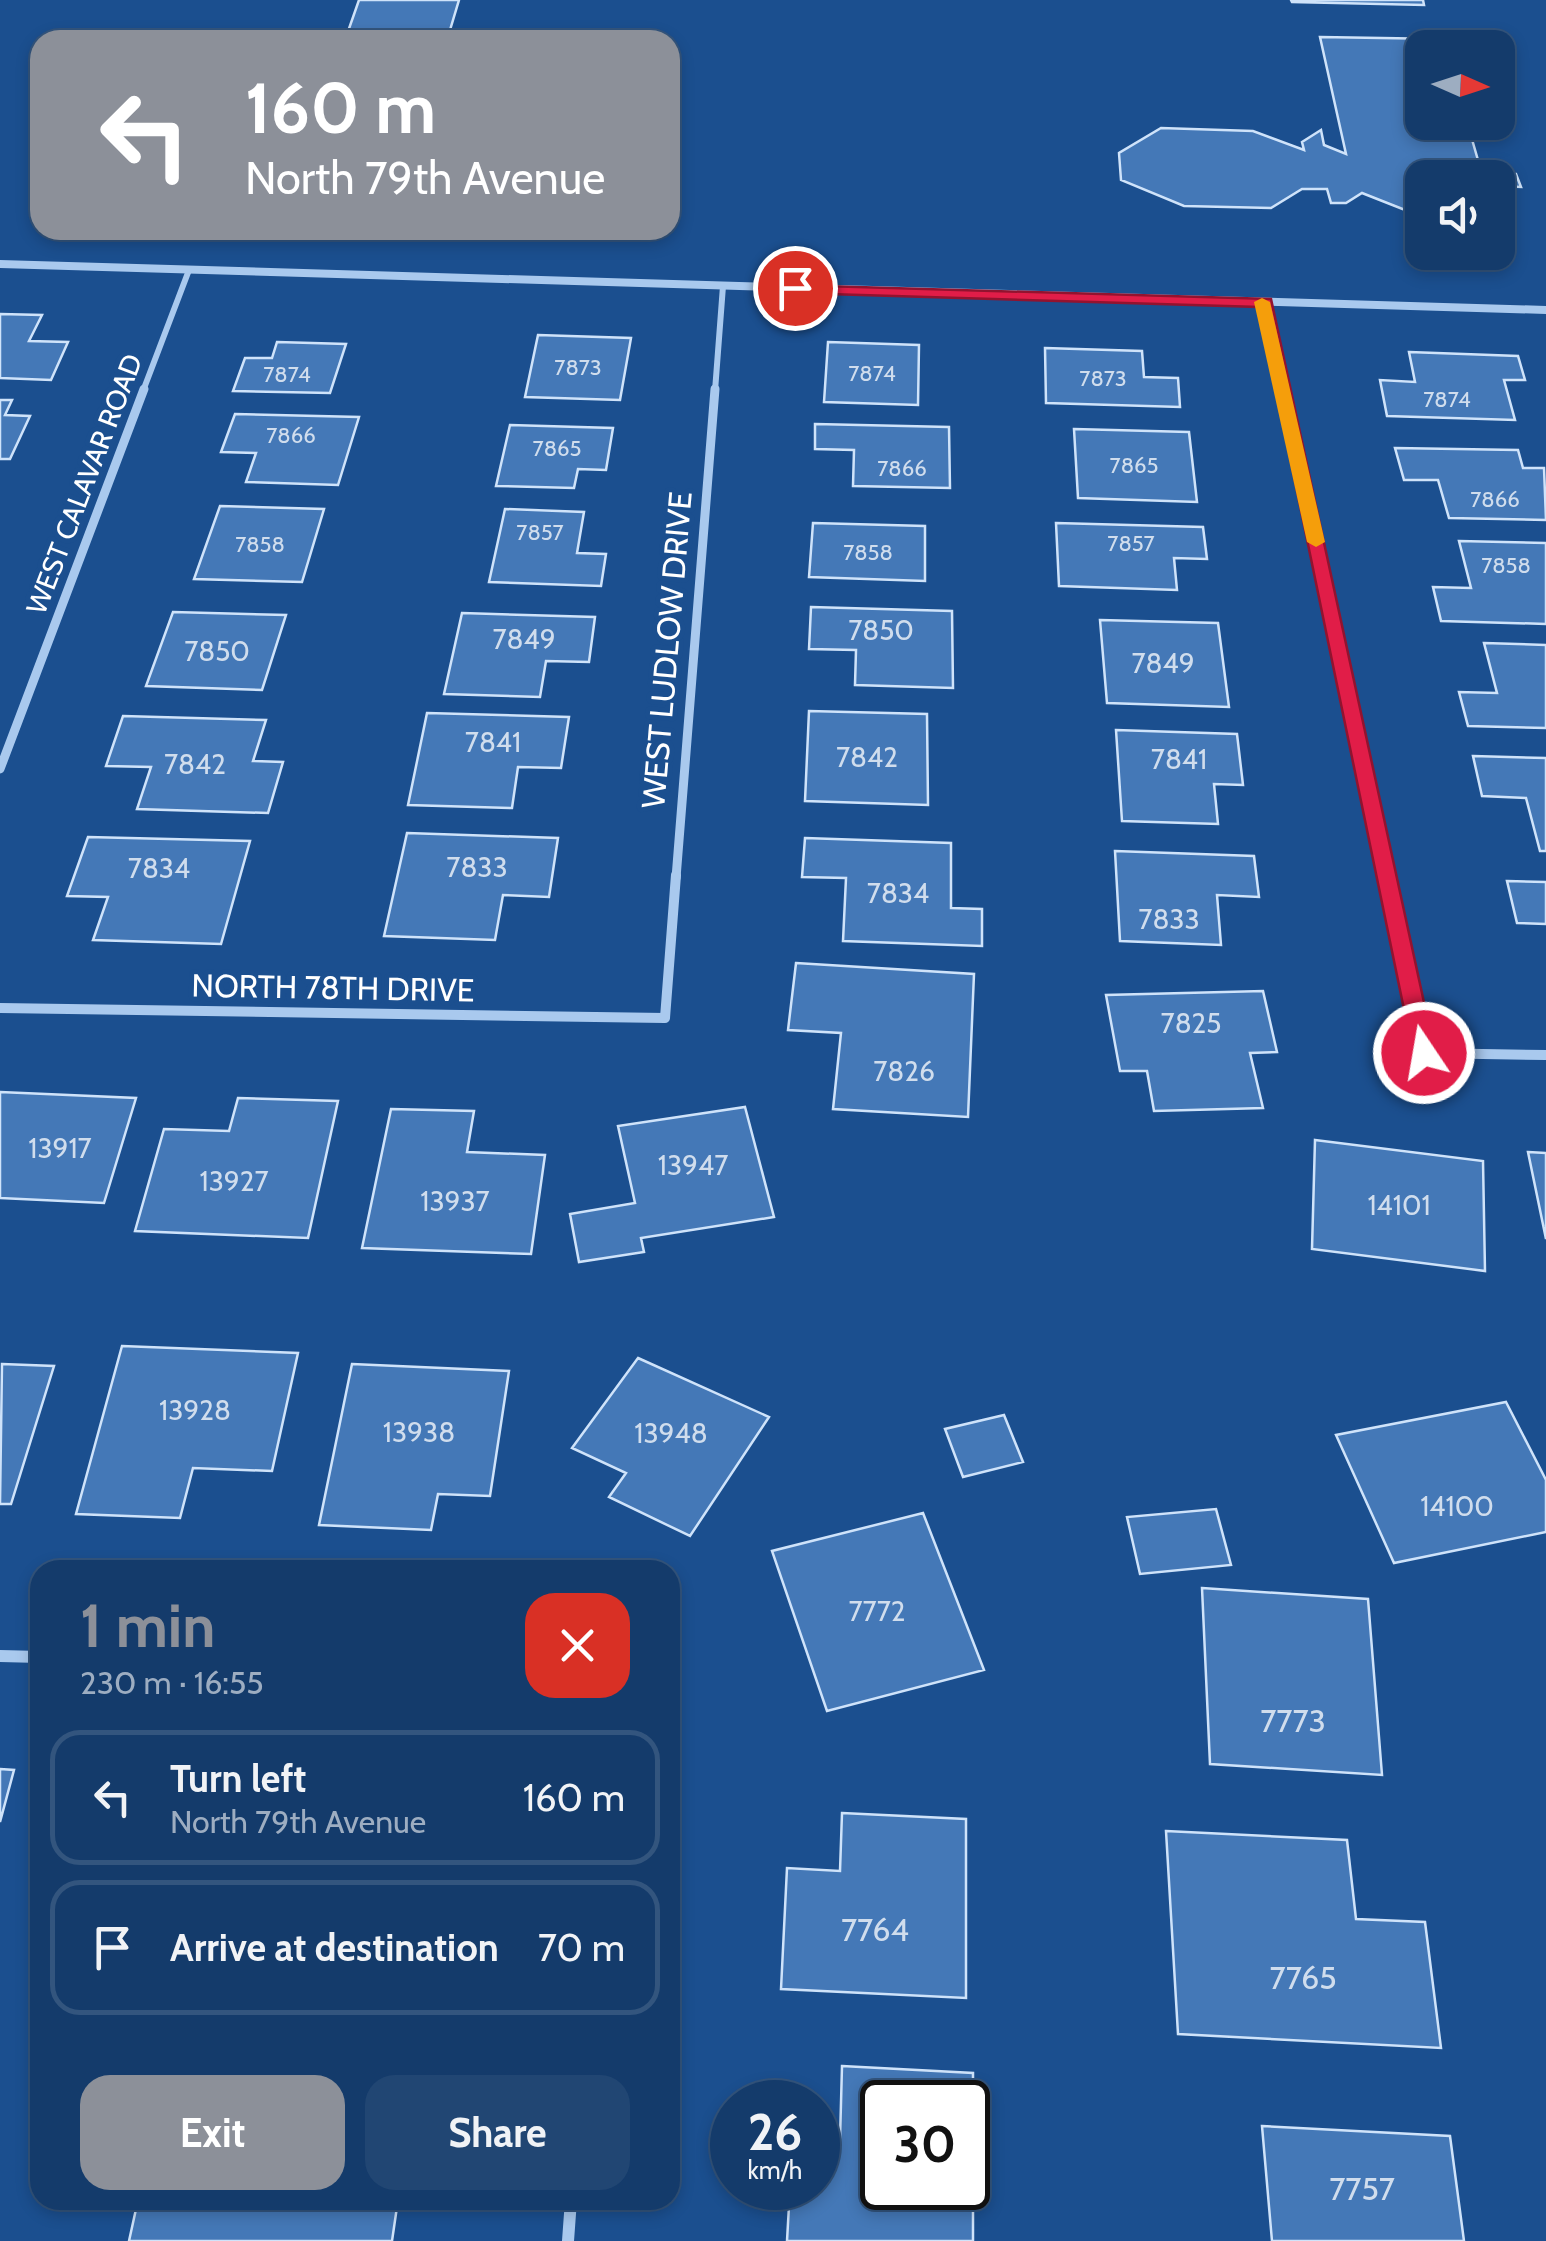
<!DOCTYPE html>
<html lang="en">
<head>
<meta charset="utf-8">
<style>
  :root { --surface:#143b6b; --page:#214673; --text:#f1f3f6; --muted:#9dadc1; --line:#33557e; --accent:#8c9099 }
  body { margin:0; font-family:Cabin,sans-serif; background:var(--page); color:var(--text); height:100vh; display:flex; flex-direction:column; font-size:38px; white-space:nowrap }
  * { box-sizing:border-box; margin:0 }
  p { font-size:32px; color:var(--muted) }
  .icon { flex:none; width:55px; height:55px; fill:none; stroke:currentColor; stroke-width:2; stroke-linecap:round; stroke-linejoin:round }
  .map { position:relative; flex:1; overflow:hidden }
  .panel { position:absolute; left:30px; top:1560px; width:650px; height:650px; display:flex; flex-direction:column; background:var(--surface); border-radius:30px; box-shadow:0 5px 15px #0003,0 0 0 2px var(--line) }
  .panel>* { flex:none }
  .banner { position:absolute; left:30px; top:30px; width:650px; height:210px; border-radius:30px; box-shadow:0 5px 15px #0003,0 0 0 2px var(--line); background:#8c9099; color:#fff; overflow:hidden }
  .needle { width:65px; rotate:93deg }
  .fabs { position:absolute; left:1405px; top:30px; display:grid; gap:20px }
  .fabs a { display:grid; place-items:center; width:110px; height:110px; border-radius:20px; background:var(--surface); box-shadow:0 5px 15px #0003,0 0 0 2px var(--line); font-size:50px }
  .speed { position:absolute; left:710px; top:2080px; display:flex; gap:20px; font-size:50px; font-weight:700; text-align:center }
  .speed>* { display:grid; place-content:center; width:130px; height:130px; border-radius:50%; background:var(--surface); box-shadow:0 5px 15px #0003,0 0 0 2px var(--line); line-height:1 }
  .speed small { font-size:25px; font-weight:400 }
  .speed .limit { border:5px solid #111; border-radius:15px; background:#fff; color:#111 }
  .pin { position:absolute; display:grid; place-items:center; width:85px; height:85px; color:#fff; margin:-42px; border:5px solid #fff; border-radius:50%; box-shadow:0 2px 10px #0007 }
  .me { position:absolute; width:110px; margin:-55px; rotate:348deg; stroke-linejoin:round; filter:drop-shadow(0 0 8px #0008) }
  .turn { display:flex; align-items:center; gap:35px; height:210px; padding:0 50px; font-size:45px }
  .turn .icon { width:130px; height:130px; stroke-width:2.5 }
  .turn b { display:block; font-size:70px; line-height:85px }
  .round { display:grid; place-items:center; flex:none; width:105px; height:105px; border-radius:30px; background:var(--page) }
  .summary { display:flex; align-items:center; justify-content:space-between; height:170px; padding:0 50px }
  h1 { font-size:60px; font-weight:800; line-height:75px; color:var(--accent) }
  .action { display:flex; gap:20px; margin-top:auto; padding:20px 50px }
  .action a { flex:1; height:115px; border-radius:30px; background:var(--accent); color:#fff; font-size:40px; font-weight:800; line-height:115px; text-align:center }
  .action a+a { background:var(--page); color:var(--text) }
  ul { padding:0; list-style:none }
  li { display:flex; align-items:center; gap:30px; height:135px; margin:0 20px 15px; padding:0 30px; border:5px solid var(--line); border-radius:30px }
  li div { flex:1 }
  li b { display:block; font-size:38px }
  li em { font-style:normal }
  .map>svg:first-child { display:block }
  .building { fill:#4478b7; stroke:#cfe3fa; stroke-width:2.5; fill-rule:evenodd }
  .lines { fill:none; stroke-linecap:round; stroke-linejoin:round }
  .minor-far3 { stroke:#a9c9ee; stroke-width:6 }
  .minor-far2 { stroke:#a9c9ee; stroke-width:9 }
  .minor-far1 { stroke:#a9c9ee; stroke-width:10 }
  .minor { stroke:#a9c9ee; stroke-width:12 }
  .tertiary { fill:#a9c9ee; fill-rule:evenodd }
  .route { fill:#e11d48; stroke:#92132f; stroke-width:2.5 }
  .slow { fill:#f59e0b }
  .labels { text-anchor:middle; stroke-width:10; stroke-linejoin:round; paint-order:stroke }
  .far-number-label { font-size:22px; fill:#d0dded }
  .far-street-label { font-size:28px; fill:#fff; stroke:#1b4f8f }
  .number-label { font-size:28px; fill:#d0dded }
  .street-label { font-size:32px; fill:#fff; stroke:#1b4f8f }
  .near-number-label { font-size:32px; fill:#d0dded }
</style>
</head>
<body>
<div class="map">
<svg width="1546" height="2241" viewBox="0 0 1546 2241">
  <rect width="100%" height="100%" fill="#1b4f8f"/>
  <path class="building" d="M359 0H459L447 40H345Z
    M1291 0H1423L1424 5 1292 2Z
    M1320 37 1442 39 1444 48H1422V122H1467L1482 174H1516L1521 187 1498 186V178H1422V211L1405 210 1362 193 1346 203H1331L1327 189H1302L1271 208 1184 206 1121 180 1119 153 1161 128 1253 131 1304 150 1302 142 1321 130 1324 145 1346 154Z
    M0 314 42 315 29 341 68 342 51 380 0 378Z
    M538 335 631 338 620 400 525 397Z
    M277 342 346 344 330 393 233 391 245 358H272Z
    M828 342 919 345 918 405 824 402Z
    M1045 348 1142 351 1144 377 1178 378 1180 407 1046 403Z
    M1409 352 1518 356 1525 380H1504L1515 420 1387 416 1380 380 1415 382Z
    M0 400H12L5 415 30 416 10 459H0Z
    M235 414 359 417 338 485 246 482 256 453 221 452Z
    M815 424 949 427 950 488 853 486 854 450 815 449Z
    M510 425 613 428 606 470 578 469 574 488 496 486Z
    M1074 429 1189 432 1197 502 1078 498Z
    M1395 448 1518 450 1523 468H1544L1546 520 1449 518 1438 480H1404Z
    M220 506 324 509 302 582 194 579Z
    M505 509 584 512 577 553 606 554 601 586 489 582Z
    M813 523 925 526V581L809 577Z
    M1056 523 1203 527 1207 559 1174 558 1177 590 1059 586Z
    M1459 541 1546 543V624L1441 621 1433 587 1471 588Z
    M811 607 952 611 953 688 855 685 856 650 809 649Z
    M173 612 286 615 262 690 146 686Z
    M462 613 595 617 589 662 546 661 540 697 444 694Z
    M1100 620 1218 623 1229 707 1107 703Z
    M1484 643 1546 645V728L1468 726 1459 692 1497 693Z
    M809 711 927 714 928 805 805 801Z
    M427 713 569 717 561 768 518 767 512 808 408 805Z
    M123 716 266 720 253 761 283 762 268 813 137 809 151 767 106 766Z
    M1116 730 1237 734 1243 785 1214 784 1218 824 1122 821Z
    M1473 756 1546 758V851H1540L1526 798 1482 796Z
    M407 833 558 838 549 897 503 895 495 940 384 936Z
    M88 837 250 841 221 944 93 940 108 897 67 896Z
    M805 838 951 843V908L982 909V946L843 941 846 878 802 877Z
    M1115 851 1254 856 1259 897 1217 895 1221 945 1120 941Z
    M1507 881 1546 882V924L1517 923Z
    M796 963 974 974 968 1117 833 1109 841 1033 788 1030Z
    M1263 991 1277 1052 1250 1053 1263 1108 1154 1111 1147 1071H1120L1106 995Z
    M0 1092 136 1098 104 1203 0 1198Z
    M238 1098 338 1101 308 1238 135 1231 164 1129 229 1131Z
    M745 1107 774 1217 641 1238 644 1252 579 1262 570 1214 635 1203 618 1126Z
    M391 1109 474 1111 467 1152 545 1155 531 1254 362 1248Z
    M1315 1140 1483 1161 1485 1271 1312 1249Z
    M1528 1152 1546 1153V1239Z
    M122 1346 298 1353 272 1471 193 1468 180 1518 76 1514Z
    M638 1358 769 1417 690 1536 609 1497 626 1473 572 1448Z
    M2 1364 54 1366 11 1504H0Z
    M352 1364 509 1371 490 1496 438 1494 431 1530 319 1525Z
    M1506 1402 1546 1480V1532L1394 1563 1336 1435Z
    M1004 1415 1023 1462 963 1477 945 1429Z
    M1216 1509 1231 1565 1140 1574 1127 1517Z
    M923 1513 984 1670 827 1711 772 1551Z
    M1202 1588 1368 1599 1382 1775 1210 1764Z
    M0 1769 14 1770 0 1822Z
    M842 1813 966 1819V1998L781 1989 787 1868 840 1871Z
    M1166 1831 1347 1840 1356 1919 1425 1922 1441 2048 1178 2034Z
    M842 2066 973 2073V2241H787L790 2188H818V2139L840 2140ZM882 2102H968V2188H882Z
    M1262 2126 1450 2136 1464 2241H1272Z
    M138 2200H398L392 2241H129Z"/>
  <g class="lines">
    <path class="minor-far3" d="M1265 303 1284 391
      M143 391 189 270
      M715 391 723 286"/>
    <path class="minor-far2" d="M1283 389 1387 878
      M0 769 144 389
      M676 878 715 389"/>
    <path class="minor-far1" d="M1386 875 1424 1053 1546 1055
      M0 1008 665 1018 676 875"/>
    <path class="minor" d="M0 1656 40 1657
      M568 2241 571 2200"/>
    <path class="tertiary" d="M0 260 1546 306V314L0 268Z"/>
  </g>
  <path class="route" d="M789 285 1271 299 1435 1053 1432 1059 1424 1061 1413 1053 1259 307 795 293 789 292Z"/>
  <path class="slow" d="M1262 298 1270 302 1325 542 1316 547 1307 542 1254 302Z"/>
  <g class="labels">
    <g class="far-number-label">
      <text x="578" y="375">7873</text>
      <text x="872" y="381">7874</text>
      <text x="287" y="382">7874</text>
      <text x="1103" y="386">7873</text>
      <text x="1447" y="407">7874</text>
      <text x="291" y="443">7866</text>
      <text x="557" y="456">7865</text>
      <text x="1134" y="473">7865</text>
      <text x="902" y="476">7866</text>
      <text x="1495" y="507">7866</text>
      <text x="540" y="540">7857</text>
      <text x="1131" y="551">7857</text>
      <text x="260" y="552">7858</text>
      <text x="868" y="560">7858</text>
      <text x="1506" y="573">7858</text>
    </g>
    <g class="far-street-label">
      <text transform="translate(84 484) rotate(-69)" y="10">WEST CALAVAR ROAD</text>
    </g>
    <g class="number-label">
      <text x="881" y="640">7850</text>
      <text x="524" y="649">7849</text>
      <text x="217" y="661">7850</text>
      <text x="1163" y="673">7849</text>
      <text x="493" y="752">7841</text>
      <text x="867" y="767">7842</text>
      <text x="1179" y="769">7841</text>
      <text x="195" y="774">7842</text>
      <text x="477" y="877">7833</text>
      <text x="159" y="878">7834</text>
      <text x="898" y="903">7834</text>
      <text x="1169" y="929">7833</text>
      <text x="1191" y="1033">7825</text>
      <text x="904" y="1081">7826</text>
      <text x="60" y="1158">13917</text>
      <text x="693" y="1175">13947</text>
      <text x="234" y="1191">13927</text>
      <text x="455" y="1211">13937</text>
      <text x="1399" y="1215">14101</text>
      <text x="195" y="1420">13928</text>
      <text x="419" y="1442">13938</text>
      <text x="671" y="1443">13948</text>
      <text x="1457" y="1516">14100</text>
      <text x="877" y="1621">7772</text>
    </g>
    <g class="street-label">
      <text transform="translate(667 650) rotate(-85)" y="11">WEST LUDLOW DRIVE</text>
      <text transform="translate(333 988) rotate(1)" y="11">NORTH 78TH DRIVE</text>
    </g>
    <g class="near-number-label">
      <text x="1293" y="1732">7773</text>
      <text x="875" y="1941">7764</text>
      <text x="1303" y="1989">7765</text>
      <text x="1362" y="2200">7757</text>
    </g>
  </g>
</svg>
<div class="fabs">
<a><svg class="needle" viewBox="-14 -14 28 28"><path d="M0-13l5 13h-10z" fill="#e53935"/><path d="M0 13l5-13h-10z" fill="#9dadc1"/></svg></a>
<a><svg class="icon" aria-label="sound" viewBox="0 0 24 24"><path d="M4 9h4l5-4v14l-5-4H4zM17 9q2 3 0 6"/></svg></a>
</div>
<div class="speed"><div>26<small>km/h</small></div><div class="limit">30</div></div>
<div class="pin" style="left:795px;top:288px;background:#d93025"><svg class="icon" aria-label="arrive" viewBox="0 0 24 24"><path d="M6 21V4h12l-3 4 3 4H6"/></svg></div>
<svg class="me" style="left:1424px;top:1053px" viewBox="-20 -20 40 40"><circle r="17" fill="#e11d48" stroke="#fff" stroke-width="3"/><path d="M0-11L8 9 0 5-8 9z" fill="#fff"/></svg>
<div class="banner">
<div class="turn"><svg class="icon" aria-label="left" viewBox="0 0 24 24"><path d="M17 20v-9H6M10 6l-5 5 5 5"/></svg><div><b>160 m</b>North 79th Avenue</div></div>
</div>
<section class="panel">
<div class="summary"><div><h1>1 min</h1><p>230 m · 16:55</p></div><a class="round" style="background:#d93025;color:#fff"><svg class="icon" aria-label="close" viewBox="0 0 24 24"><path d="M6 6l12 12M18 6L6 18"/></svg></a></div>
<ul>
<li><svg class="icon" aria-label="left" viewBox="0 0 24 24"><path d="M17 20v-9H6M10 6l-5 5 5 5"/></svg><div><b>Turn left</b><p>North 79th Avenue</p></div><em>160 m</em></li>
<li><svg class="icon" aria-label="arrive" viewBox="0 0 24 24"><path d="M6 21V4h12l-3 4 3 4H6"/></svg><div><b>Arrive at destination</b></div><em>70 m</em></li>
</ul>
<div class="action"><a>Exit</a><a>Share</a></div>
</section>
</div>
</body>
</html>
